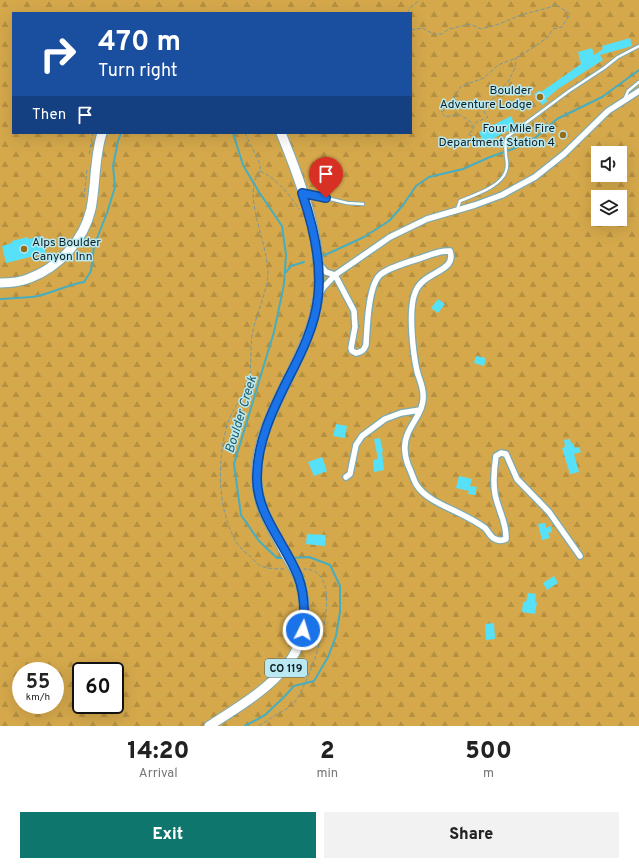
<!DOCTYPE html>
<html lang="en">
<head>
<meta charset="utf-8">
<style>
  :root { --surface:#fff; --page:#f2f2f2; --text:#222; --muted:#767676; --accent:#0f766e }
  body { margin:0; font-family:Overpass,sans-serif; background:var(--page); color:var(--text); height:100vh; display:flex; flex-direction:column; font-size:15px; white-space:nowrap }
  * { box-sizing:border-box; margin:0 }
  p { font-size:13px; color:var(--muted) }
  .icon { flex:none; width:22px; height:22px; fill:none; stroke:currentColor; stroke-width:2; stroke-linecap:round; stroke-linejoin:round }
  .map { position:relative; height:726px; overflow:hidden }
  .drawer { display:flex; flex-direction:column; background:var(--surface); flex:1 }
  .drawer>* { flex:none }
  .banner { position:absolute; left:12px; top:12px; width:400px; height:122px; border-radius:0px; box-shadow:0 4px 16px #0002; background:#1a4fa0; color:#fff; overflow:hidden }
  .tools { position:absolute; left:591px; top:146px; display:grid; gap:8px }
  .tools a { display:grid; place-items:center; width:36px; height:36px; border-radius:0px; background:var(--surface); box-shadow:0 4px 16px #0002; font-size:20px }
  .speed { position:absolute; left:12px; top:662px; display:flex; gap:8px; font-size:20px; font-weight:700; text-align:center }
  .speed>* { display:grid; place-content:center; width:52px; height:52px; border-radius:50%; background:var(--surface); box-shadow:0 4px 16px #0002; line-height:1 }
  .speed small { font-size:10px; font-weight:400 }
  .speed .limit { border:2px solid #111; border-radius:6px; background:#fff; color:#111 }
  .pin { position:absolute; display:grid; place-items:center; width:34px; height:34px; color:#fff; margin:-41px -17px; border-radius:50% 50% 50% 0; rotate:-45deg; box-shadow:0 0 4px #0007 }
  .pin .icon { rotate:45deg }
  .me { position:absolute; width:44px; margin:-22px; rotate:5deg; stroke-linejoin:round; filter:drop-shadow(0 0 3px #0008) }
  .turn { display:flex; align-items:center; gap:14px; height:84px; padding:0 20px; font-size:18px }
  .turn .icon { width:52px; height:52px; stroke-width:2.5 }
  .turn b { display:block; font-size:28px; line-height:34px }
  .then { display:flex; align-items:center; height:38px; padding:0 20px; background:#0003; gap:8px; font-size:15px }
  .eta { display:flex; justify-content:space-evenly; align-items:center; height:68px; text-align:center }
  .eta b { font-size:24px; font-weight:800; line-height:28px }
  .action { display:flex; gap:8px; margin-top:auto; padding:8px 20px }
  .action a { flex:1; height:46px; border-radius:0px; background:var(--accent); color:#fff; font-size:16px; font-weight:800; line-height:46px; text-align:center }
  .action a+a { background:var(--page); color:var(--text) }
  .map>svg:first-child { display:block }
  .forest { fill:url(#forest-firs); fill-rule:evenodd }
  .lines { fill:none; stroke-linecap:round; stroke-linejoin:round }
  .stream { stroke:#46aec0; stroke-width:2 }
  .building { fill:#57e1f9 }
  .lane-casing { stroke:#7da9b1; stroke-width:4.5 }
  .street-casing { stroke:#7da9b1; stroke-width:8 }
  .primary-casing { stroke:#7da9b1; stroke-width:11 }
  .path { stroke:#76999f; stroke-width:1; stroke-dasharray:4 2; stroke-linecap:butt }
  .lane { stroke:#fff; stroke-width:2.5 }
  .street { stroke:#fff; stroke-width:5.5 }
  .primary { stroke:#fff; stroke-width:9 }
  .primary-bridge-casing { stroke:#7da9b1; stroke-width:11; stroke-linecap:butt }
  .primary-bridge { stroke:#fff; stroke-width:9 }
  .route-casing { stroke:#114b97; stroke-width:10 }
  .route { stroke:#1a73e8; stroke-width:7 }
  .poi-dot { fill:#956f18; stroke:#bbe9f2; stroke-width:1.5 }
  .labels { text-anchor:middle; stroke-width:3; stroke-linejoin:round; paint-order:stroke }
  .shield { fill:#bbe9f2; stroke:#425c61; stroke-width:1 }
  .shield-label { font-size:11px; font-weight:bold; fill:#0e2023 }
  .poi-label { font-size:12px; fill:#0e2023; stroke:#bbe9f2; text-anchor:end }
  .water-label { font-size:13px; font-style:italic; fill:#215a64; stroke:#bbe9f2 }
</style>
</head>
<body>
<div class="map">
<svg width="639" height="726" viewBox="0 0 639 726">
  <defs>
    <pattern id="forest-firs" width="22" height="20" patternUnits="userSpaceOnUse"><rect width="22" height="20" fill="#d5a84b"/><path d="M5 1l3.5 6h-7zM16 11l3.5 6h-7z" fill="#b69041"/></pattern>
  </defs>
  <rect width="100%" height="100%" fill="#bbe9f2"/>
  <path class="forest" d="M0 0H639V726H0ZM13 13H411V133H13ZM598 153H620V175H598ZM598 197H620V219H598ZM21 671H55V705H21ZM81 671H115V705H81Z"/>
  <g class="lines">
    <path class="stream" d="M233 133 243 165 259 192 282 226 286 255 284 284 274 332 234 464 241 515 259 541 277 558H284
      M323 256 364 237 389 221 403 205 416 186 429 177 463 169 490 157 513 149 535 138 557 119 602 97 639 70
      M286 272 291 266 304 262
      M0 299C13 298 26 298 38 296 54 292 68 285 84 282L91 271 94 246 107 213 115 187 113 166 118 141 121 133
      M245 726 265 715 284 697 294 686 314 681 328 657 336 636 340 612V586L330 565 309 557 291 558"/>
  </g>
  <path class="building" d="M630 38 632 46 600 55 603 60 558 89 546 99 548 101 542 105 534 94 540 90 541 92 581 64 578 52 592 48 594 55 603 49 602 46Z
    M511 116 516 127 484 143 479 132Z
    M42 236 46 253 6 263 2 246 12 243V241L28 237V239Z
    M438 299 445 304 438 313 431 308Z
    M476 356 486 358 484 366 474 363Z
    M336 424 347 426 345 438 333 436Z
    M380 438 383 451 382 452 384 470 374 472 373 460 378 459 374 439Z
    M570 439 571 444 573 443 575 448 579 447 581 452 574 454 579 472 570 474 562 448 565 447 564 440Z
    M322 457 327 471 314 476 308 462Z
    M459 476 472 479 470 486 477 487 475 495 468 494 469 491 456 488Z
    M545 523 546 528 551 526 552 532 548 533 550 538 542 540 538 524Z
    M307 534 326 535 325 546 306 544Z
    M554 576 558 583 547 590 543 583Z
    M528 593 536 594 535 602H537L535 614 522 612 523 602H526Z
    M494 623 495 639 486 640 485 624Z"/>
  <g class="lines">
    <g class="lane-casing">
      <path id="lane" d="M625 98 628 91 639 82
        M306 193 347 203 363 204
        M457 210 460 201C474 195 501 187 506 171 508 166 507 161 506 156 506 150 504 143 507 137L569 91 604 68 618 57 639 46"/>
    </g>
    <g class="street-casing">
      <path id="street" d="M319 264 326 272 335 275 354 311 355 327 351 348 352 351 356 353C362 352 364 350 366 345 367 328 368 284 381 274 389 268 408 262 418 259 428 256 439 250 450 251 457 273 423 270 415 293 408 310 413 353 417 371 419 379 423 386 423 394 425 409 413 421 408 433 403 444 404 454 408 465 411 471 413 478 416 484 425 499 445 506 459 513 467 517 477 522 485 528 489 532 490 537 495 539 499 541 502 541 506 539 507 523 498 510 495 494 493 482 494 469 496 456L501 453 506 454 517 479 549 512 580 556
        M319 295 323 288 335 275 390 237 427 219 475 205 502 195 535 177 564 154 608 111 639 91
        M346 477 350 474 356 445 362 436 385 419 401 413 420 410"/>
    </g>
    <g class="primary-casing">
      <path id="primary" d="M281 133C301 182 324 243 318 297 311 361 246 426 258 491 261 512 274 531 283 549
        M0 283C10 283 21 282 30 278 59 267 84 240 91 209 96 184 94 158 102 133
        M209 726C267 689 325 656 298 576"/>
    </g>
    <path class="path" d="M407 13 412 6 420 0
      M411 30 423 28 433 34H442L449 29 470 24 481 29 499 24 521 15 551 7 555 4 570 14 562 27 553 29 548 37 534 47 516 58 498 65 484 78 461 86 448 108 441 112 445 117 459 114 472 123V131L468 134 480 141V144L501 143
      M543 117 553 135
      M473 129 475 123 488 117 484 112 487 103 494 98 500 89 508 82 515 68 516 58
      M245 133 260 164V171C239 197 274 251 267 283 263 301 255 318 252 336 250 350 252 364 249 378 246 393 232 409 227 425 217 461 217 511 237 543 240 548 245 552 250 556 253 559 257 564 261 566 268 569 277 569 285 569
      M89 154 93 133
      M260 171C277 179 289 194 299 209
      M84 198 87 169
      M259 726C264 723 269 719 274 716 284 710 289 709 296 700 311 679 352 569 304 569"/>
    <use href="#lane" class="lane"/>
    <use href="#street" class="street"/>
    <use href="#primary" class="primary"/>
    <g class="primary-bridge-casing">
      <path id="primary-bridge" d="M283 549 298 576"/>
    </g>
    <use href="#primary-bridge" class="primary-bridge"/>
  </g>
  <g class="lines">
    <g class="route-casing">
      <path id="route" d="M303 630C305 612 305 594 298 576 285 543 256 514 257 477 257 442 273 409 288 379 301 354 315 326 318 297 322 262 313 225 302 193L326 198"/>
    </g>
    <use href="#route" class="route"/>
  </g>
  <g class="poi-dot">
    <circle cx="540" cy="97" r="4"/>
    <circle cx="563" cy="135" r="4"/>
    <circle cx="24" cy="249" r="4"/>
  </g>
  <g class="labels">
    <rect class="shield" x="265" y="659" width="42" height="18" rx="3"/>
    <g class="shield-label">
      <text x="286" y="672">CO 119</text>
    </g>
    <g class="poi-label">
      <text x="532" y="94">Boulder<tspan x="532" dy="14">Adventure Lodge</tspan></text>
      <text x="555" y="132">Four Mile Fire<tspan x="555" dy="14">Department Station 4</tspan></text>
      <text x="32" y="246" text-anchor="start">Alps Boulder<tspan x="32" dy="14">Canyon Inn</tspan></text>
    </g>
    <g class="water-label">
      <text transform="translate(240 414) rotate(-73)" y="5">Boulder Creek</text>
    </g>
  </g>
</svg>
<div class="tools">
<a><svg class="icon" aria-label="sound" viewBox="0 0 24 24"><path d="M4 9h4l5-4v14l-5-4H4zM17 9q2 3 0 6"/></svg></a>
<a><svg class="icon" aria-label="layers" viewBox="0 0 24 24"><path d="M12 4l9 5-9 5-9-5zM3 14l9 5 9-5"/></svg></a>
</div>
<div class="speed"><div>55<small>km/h</small></div><div class="limit">60</div></div>
<div class="pin" style="left:326px;top:198px;background:#d93025"><svg class="icon" aria-label="arrive" viewBox="0 0 24 24"><path d="M6 21V4h12l-3 4 3 4H6"/></svg></div>
<svg class="me" style="left:303px;top:630px" viewBox="-20 -20 40 40"><circle r="17" fill="#1a73e8" stroke="#fff" stroke-width="3"/><path d="M0-11L8 9 0 5-8 9z" fill="#fff"/></svg>
<div class="banner">
<div class="turn"><svg class="icon" aria-label="right" viewBox="0 0 24 24"><path d="M7 20v-9h11M14 6l5 5-5 5"/></svg><div><b>470 m</b>Turn right</div></div>
<div class="then">Then<svg class="icon" aria-label="arrive" viewBox="0 0 24 24"><path d="M6 21V4h12l-3 4 3 4H6"/></svg></div>
</div>
</div>
<section class="drawer">
<div class="eta">
<div><b>14:20</b><p>Arrival</p></div>
<div><b>2</b><p>min</p></div>
<div><b>500</b><p>m</p></div>
</div>
<div class="action"><a>Exit</a><a>Share</a></div>
</section>
</body>
</html>
